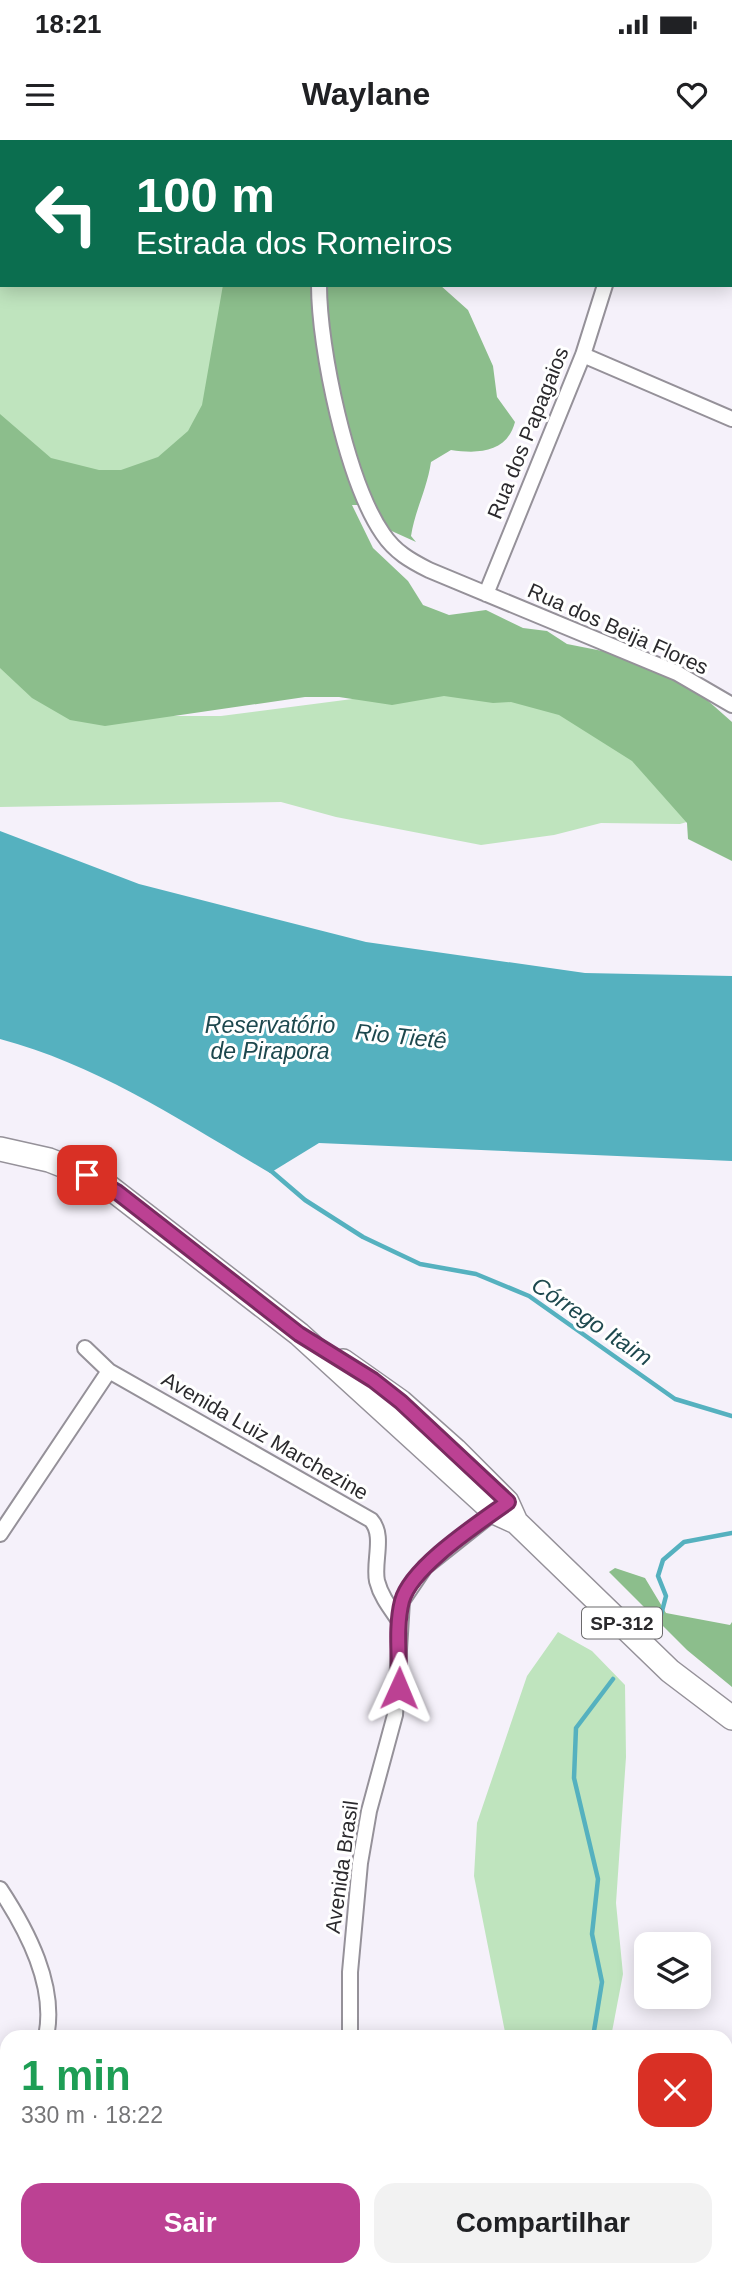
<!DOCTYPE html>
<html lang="pt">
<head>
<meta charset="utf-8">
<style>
  :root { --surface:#fff; --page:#f2f2f2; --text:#202124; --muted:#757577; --accent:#bc4193 }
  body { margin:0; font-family:Helvetica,sans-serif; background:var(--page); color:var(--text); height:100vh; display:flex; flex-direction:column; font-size:26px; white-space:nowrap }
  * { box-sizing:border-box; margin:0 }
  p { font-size:23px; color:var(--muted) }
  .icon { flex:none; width:38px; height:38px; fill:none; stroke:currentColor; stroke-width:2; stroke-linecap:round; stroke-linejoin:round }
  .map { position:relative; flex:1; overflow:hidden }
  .panel { position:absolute; left:0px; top:1890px; width:733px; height:247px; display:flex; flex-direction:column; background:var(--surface); border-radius:21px 21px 0 0; box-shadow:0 4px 18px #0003 }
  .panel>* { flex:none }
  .top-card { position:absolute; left:0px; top:0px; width:733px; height:147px; box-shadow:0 4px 18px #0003; background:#0b6e4f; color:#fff; overflow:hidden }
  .buttons { position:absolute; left:634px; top:1792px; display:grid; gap:14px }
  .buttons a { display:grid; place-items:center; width:77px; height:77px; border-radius:14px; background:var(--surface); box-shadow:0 4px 18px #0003; font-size:35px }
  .pin { position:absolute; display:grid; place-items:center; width:60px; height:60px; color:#fff; margin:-30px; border-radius:14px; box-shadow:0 4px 10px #0006 }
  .me { position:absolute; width:77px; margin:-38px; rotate:1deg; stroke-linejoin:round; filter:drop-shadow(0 0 5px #0008) }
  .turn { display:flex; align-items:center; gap:24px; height:147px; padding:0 21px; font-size:32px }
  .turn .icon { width:91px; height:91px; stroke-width:2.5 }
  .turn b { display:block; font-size:49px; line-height:60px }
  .round { display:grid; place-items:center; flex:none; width:74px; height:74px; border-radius:21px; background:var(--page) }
  .head { display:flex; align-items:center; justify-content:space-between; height:119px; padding:0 21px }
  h1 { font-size:42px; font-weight:700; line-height:52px; color:#1e9e55 }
  .action { display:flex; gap:14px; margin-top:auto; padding:14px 21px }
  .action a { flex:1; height:80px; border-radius:21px; background:var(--accent); color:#fff; font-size:28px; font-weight:700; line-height:80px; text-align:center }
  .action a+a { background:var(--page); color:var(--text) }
  .status { display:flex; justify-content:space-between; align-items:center; height:49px; padding:0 35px; background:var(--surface); direction:ltr }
  .status svg { height:19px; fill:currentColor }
  header { display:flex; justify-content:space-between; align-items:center; height:91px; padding:0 21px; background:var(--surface); font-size:32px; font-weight:700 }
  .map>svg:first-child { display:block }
  .green { fill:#bfe4be }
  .forest { fill:#8cbe8c }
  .water { fill:#55b1bf }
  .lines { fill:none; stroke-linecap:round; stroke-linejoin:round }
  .stream { stroke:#55b1bf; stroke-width:4.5 }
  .street-casing { stroke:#959199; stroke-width:18 }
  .primary-casing { stroke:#959199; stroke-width:26 }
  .street { stroke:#fff; stroke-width:14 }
  .primary { stroke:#fff; stroke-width:23 }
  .route-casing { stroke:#7a2a60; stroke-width:18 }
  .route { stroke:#bc4193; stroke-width:12 }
  .labels { text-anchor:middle; stroke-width:6; stroke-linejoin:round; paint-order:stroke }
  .shield { fill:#fff; stroke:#6b6a6c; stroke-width:2 }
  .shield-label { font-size:19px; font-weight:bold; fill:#2b2a2d }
  .street-label { font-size:21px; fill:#2b2a2d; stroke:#fff }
  .water-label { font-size:23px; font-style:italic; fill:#1d484e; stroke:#fff }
</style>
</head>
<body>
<div class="status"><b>18:21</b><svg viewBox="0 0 49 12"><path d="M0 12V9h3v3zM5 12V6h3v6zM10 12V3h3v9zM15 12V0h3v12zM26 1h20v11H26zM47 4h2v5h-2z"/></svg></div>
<header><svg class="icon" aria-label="menu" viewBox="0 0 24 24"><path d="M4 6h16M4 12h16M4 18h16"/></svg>Waylane<svg class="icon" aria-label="heart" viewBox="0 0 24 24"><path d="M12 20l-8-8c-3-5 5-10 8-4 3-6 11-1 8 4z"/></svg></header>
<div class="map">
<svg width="732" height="2136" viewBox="0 0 732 2136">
  <rect width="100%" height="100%" fill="#f5f1fa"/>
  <path class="green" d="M0 0H273L2 2V145H240L194 307 114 345 0 299Z
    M0 512 172 576H221L414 551 566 562 700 678 680 684 601 683 554 695 481 705 336 677 281 662 0 667Z
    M558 1492 592 1511 625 1545 626 1617 616 1763 623 1834 611 1897H506L474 1736 477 1683 527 1536Z
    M474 2130H606L604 2136H472Z"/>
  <path class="forest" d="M252 0H628L250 2Z
    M223 145H440L468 170 493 226 497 257 515 282C507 313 478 314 451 310L431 322C427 349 415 370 411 396L416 402 385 388 376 365H352L373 408 408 441 423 465 449 475 486 470 523 488 547 491 567 504 638 518 706 559 732 582V721L688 699 687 683 632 621 559 575 511 562 493 563 444 556 392 565 339 557H305L105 586 70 580 32 558 0 528V274L51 318 99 330H121L158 317 188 291 202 265Z
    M615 1428 645 1438 666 1473 730 1485 732 1482V1547L687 1510 609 1432Z"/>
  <path class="water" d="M0 691 139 744 366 802 585 833 732 836V1021L319 1003 270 1033C183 982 98 925 0 899Z"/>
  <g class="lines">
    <path class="stream" d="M270 1030 305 1060 363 1097 420 1124 476 1134 529 1156 675 1259 732 1276
      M661 1475 666 1456 658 1436 663 1420 684 1402 732 1393
      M593 1897 602 1842 592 1794 598 1739 574 1638 576 1588 613 1539
      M553 2136 554 2130"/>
    <g class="street-casing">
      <path id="street" d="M617 0 622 2
        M365 2 366 0
        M652 2 653 0
        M319 145C319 209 347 342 383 394 395 412 411 421 429 430L677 533 732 565
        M583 215 732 279
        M486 454 583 215 605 145
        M85 1208 109 1231 371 1380C385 1395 373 1422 377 1441 381 1457 391 1469 400 1482
        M0 1394 109 1231
        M0 1749C27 1790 57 1846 46 1897
        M350 1897V1832L360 1723 369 1671 395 1575 402 1461 425 1427 498 1369
        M0 2016 7 2003
        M346 2136 348 2130"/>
    </g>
    <g class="primary-casing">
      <path id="primary" d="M0 1009 49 1020 100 1040 299 1194 494 1372 516 1382 670 1531 732 1578
        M343 1221 401 1262 455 1310 507 1362 516 1382"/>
    </g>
    <use href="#street" class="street"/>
    <use href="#primary" class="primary"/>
  </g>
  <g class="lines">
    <g class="route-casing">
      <path id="route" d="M87 1035 117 1052 299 1194 373 1240 401 1262 508 1362C479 1383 411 1427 402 1461 395 1488 400 1520 399 1548"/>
    </g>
    <use href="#route" class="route"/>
  </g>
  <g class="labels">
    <rect class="shield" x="582" y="1467.5" width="80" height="31" rx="5"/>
    <g class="shield-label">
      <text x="622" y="1490">SP-312</text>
    </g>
    <g class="street-label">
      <text transform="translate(528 293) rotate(-68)" y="7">Rua dos Papagaios</text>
      <text transform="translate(618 489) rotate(24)" y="7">Rua dos Beija Flores</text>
      <text transform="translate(265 1296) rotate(30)" y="7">Avenida Luiz Marchezine</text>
      <text transform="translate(342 1727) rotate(-82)" y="7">Avenida Brasil</text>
    </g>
    <g class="water-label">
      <text x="270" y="893">Reservatório<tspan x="270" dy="26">de Pirapora</tspan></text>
      <text transform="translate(401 896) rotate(6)" y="8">Rio Tietê</text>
      <text transform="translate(592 1181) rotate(34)" y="8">Córrego Itaim</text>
    </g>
  </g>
</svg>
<div class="buttons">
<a><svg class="icon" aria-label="layers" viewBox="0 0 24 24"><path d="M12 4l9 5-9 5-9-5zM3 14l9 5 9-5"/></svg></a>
</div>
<div class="pin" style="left:87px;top:1035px;background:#d93025"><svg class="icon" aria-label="arrive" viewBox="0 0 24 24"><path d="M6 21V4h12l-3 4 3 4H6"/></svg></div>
<svg class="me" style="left:399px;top:1548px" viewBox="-20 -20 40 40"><path d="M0-17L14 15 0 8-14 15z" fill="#bc4193" stroke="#fff" stroke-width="4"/></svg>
<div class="top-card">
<div class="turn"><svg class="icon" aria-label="left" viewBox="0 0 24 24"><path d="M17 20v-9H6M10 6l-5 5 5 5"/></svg><div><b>100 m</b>Estrada dos Romeiros</div></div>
</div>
<section class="panel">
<div class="head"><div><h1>1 min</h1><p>330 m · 18:22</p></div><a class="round" style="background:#d93025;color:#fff"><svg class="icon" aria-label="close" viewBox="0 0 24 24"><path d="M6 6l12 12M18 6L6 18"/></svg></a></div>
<div class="action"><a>Sair</a><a>Compartilhar</a></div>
</section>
</div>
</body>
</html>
